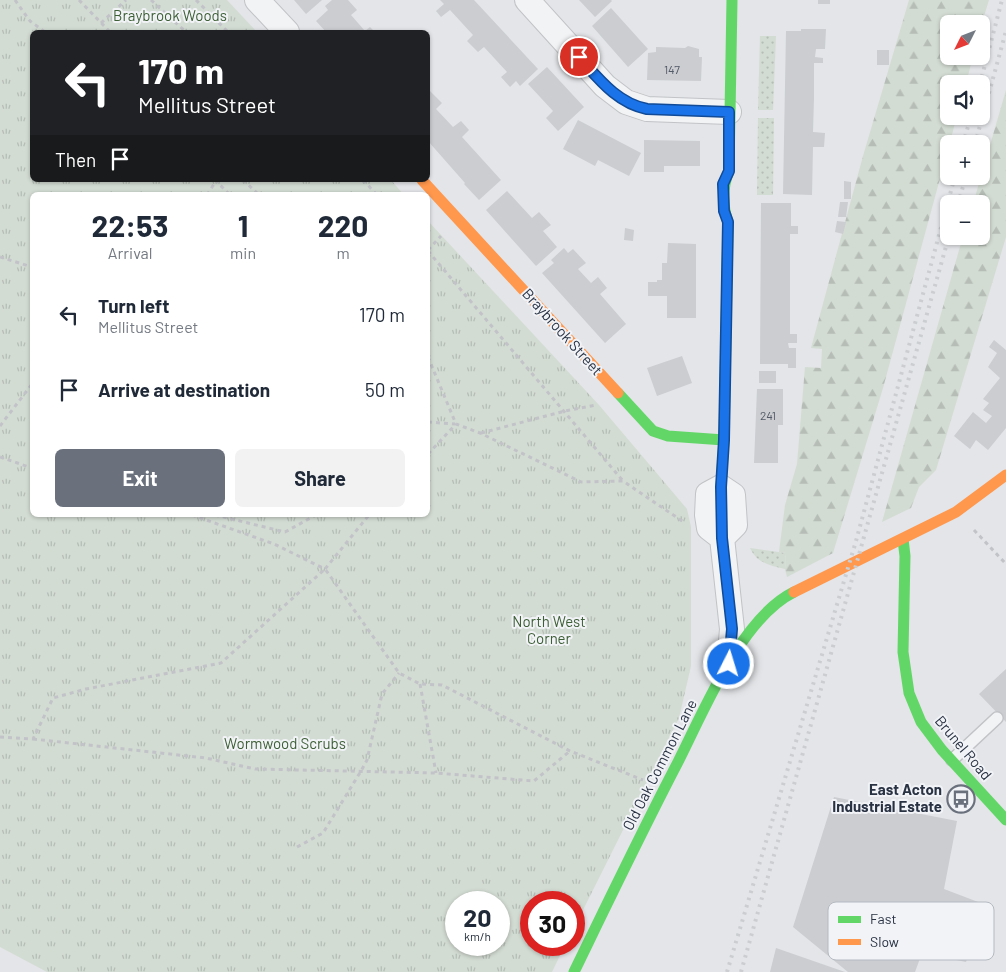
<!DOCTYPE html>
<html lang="en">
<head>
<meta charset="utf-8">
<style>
  :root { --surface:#fff; --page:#f2f2f3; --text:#1f2937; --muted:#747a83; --accent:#6a717d }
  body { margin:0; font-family:Barlow,sans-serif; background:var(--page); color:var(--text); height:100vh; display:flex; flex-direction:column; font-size:19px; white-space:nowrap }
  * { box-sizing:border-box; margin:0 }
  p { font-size:16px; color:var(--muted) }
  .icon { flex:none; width:28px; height:28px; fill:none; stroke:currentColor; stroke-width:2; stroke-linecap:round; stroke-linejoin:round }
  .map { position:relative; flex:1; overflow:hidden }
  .sheet { position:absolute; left:30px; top:192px; width:400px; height:325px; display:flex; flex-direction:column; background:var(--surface); border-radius:8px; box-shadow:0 1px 4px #0004 }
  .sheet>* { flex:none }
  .banner { position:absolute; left:30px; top:30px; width:400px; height:152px; border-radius:8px; box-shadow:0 1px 4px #0004; background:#202124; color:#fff; overflow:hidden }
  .needle { width:32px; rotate:228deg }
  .controls { position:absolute; left:940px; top:15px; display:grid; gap:10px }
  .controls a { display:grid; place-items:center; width:50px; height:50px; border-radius:8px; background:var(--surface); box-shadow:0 1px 4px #0004; font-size:25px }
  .speed { position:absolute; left:445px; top:891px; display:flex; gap:10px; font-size:25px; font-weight:700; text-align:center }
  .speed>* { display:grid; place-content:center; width:65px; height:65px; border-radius:50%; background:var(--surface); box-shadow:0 1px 4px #0004; line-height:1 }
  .speed small { font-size:12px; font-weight:400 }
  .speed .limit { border:8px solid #d22; background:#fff; color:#111 }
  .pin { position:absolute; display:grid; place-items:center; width:42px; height:42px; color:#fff; margin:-21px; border:2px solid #fff; border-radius:50%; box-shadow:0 1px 5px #0007 }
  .me { position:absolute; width:55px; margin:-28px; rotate:5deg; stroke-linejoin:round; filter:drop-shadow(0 0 4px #0008) }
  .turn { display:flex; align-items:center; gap:18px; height:105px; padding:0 25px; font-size:22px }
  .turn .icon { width:65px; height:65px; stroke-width:2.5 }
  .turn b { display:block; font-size:35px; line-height:42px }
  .then { display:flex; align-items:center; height:48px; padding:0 25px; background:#0003; gap:10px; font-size:19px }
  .eta { display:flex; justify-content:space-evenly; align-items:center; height:85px; text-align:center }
  .eta b { font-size:30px; font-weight:700; line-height:35px }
  .cta { display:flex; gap:10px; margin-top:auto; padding:10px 25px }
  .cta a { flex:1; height:58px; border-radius:8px; background:var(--accent); color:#fff; font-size:20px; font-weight:700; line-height:58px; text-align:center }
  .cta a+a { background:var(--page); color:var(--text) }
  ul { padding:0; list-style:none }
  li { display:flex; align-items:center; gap:15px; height:75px; padding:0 25px }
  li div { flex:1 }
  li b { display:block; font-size:19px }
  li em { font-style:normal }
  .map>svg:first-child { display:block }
  .grass { fill:url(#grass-dots) }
  .forest { fill:url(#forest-firs) }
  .park { fill:url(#park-tufts); fill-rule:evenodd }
  .building { fill:#cbcdd1 }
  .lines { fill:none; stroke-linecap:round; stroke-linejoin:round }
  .lane-casing { stroke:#c1c3c6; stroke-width:14 }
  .street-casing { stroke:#c1c3c6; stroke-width:26 }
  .path { stroke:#c2c3c8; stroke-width:3; stroke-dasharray:4 4; stroke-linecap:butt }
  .lane { stroke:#f2f3f5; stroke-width:11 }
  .street { stroke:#f2f3f5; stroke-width:24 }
  .fast { stroke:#63d668; stroke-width:11 }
  .slow { stroke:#ff974d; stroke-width:11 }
  .rail { stroke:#cbcdd0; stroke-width:4; stroke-dasharray:2.5 5; stroke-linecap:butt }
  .route-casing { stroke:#114b97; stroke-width:12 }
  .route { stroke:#1a73e8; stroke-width:9 }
  .labels { text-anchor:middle; stroke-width:4; stroke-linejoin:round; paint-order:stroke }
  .number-label { font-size:12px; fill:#525a67 }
  .park-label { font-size:15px; fill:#3d5f35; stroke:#f1f3f7 }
  .street-label { font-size:15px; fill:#293243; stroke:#f1f3f7 }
  .poi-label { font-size:15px; font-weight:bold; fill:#293243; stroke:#f1f3f7; text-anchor:end }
  .key { fill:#f1f3f7; stroke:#b5b9c1; stroke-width:1 }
  .key-label { font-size:14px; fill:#293243 }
</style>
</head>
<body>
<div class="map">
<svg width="1006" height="972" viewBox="0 0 1006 972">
  <defs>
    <pattern id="grass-dots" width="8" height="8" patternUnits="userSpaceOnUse" patternTransform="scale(1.25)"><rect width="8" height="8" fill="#d3dcd3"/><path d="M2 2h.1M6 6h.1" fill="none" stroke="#b5bdb6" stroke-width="1.8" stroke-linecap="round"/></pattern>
    <pattern id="forest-firs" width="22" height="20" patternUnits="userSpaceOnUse" patternTransform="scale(1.25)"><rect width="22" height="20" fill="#d3dcd3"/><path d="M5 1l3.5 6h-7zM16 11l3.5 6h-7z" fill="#b5bdb6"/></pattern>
    <pattern id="park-tufts" width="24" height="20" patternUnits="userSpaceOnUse" patternTransform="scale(1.25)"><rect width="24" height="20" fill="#d3dcd3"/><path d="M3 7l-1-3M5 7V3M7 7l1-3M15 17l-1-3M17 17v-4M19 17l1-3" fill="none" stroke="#b5bdb6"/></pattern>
  </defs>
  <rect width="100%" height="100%" fill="#e3e5e8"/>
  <path class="grass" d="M760 36H776L773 110H758Z
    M758 118H774L773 195H757Z
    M750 548 786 553 785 569C770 566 757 563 750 548Z"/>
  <path class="forest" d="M909 0H989L981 26V24H949V56H973L966 84H949V116H957L883 388 833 553 787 577 785 569 786 553 779 552 785 505 797 464 805 367 821 368 822 349 811 348 863 156Z
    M1006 90V237L936 470 919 487 911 508 882 522 963 236H981V204H973Z"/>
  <path class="park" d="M0 0H227L257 32H32V180H391L404 195H32V515H428V221L599 405 687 509 691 527V666L679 718 574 928V902H531V945H565L552 972H47L0 947ZM499 902V945H456V902Z"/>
  <path class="building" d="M294 0H322L306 14Z
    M332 0H348L357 10 351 15 365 31 370 27 375 32H326L316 21 328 10 325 6Z
    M440 0H474L538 69 520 86 516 81 510 87 501 77 507 72 484 47 478 52 467 41 473 35 450 10 441 17 436 11 444 4Z
    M579 0H611L612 1 595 17Z
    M818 0H830V4H818Z
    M611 8 648 49 628 67 592 26Z
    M801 29H826L825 49H816L815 57 823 58V63H814V98L813 132 825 133 824 147H813L812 195 783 194 786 31H801Z
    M688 46 699 49V57H702L701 81 647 80 648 53 656 52V47L685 48Z
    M877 50H889V65H877Z
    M547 67 584 107 558 131 546 118 553 111 528 84Z
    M430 91 442 103 436 109 453 127 461 121 469 130 462 137 501 180 479 200 464 184 465 183 428 141V93Z
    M578 120 641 153 629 176 598 160 595 166 563 149Z
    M644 140 700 141V166H664V172H644Z
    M844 181 851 182V199H844Z
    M507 191 532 218 539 212 551 225 543 231 557 247 536 266 486 210Z
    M840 202H848L846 217H838Z
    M761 203H791V226H798V234H790V334H797V343H788L789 348H796V368H788V364H760Z
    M837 221 846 222 843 234 835 232Z
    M625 228 634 230 633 241 624 240Z
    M668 243 696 244V318H667V296H648V282H657V280H662V263H667Z
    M564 248 568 253 573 249 586 263 578 269 591 283 598 277 607 288 600 294 626 324 605 343 542 273 554 263 551 260Z
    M994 340 1006 350V428L988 450 976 440 970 449 954 436 973 412 986 423 992 416 983 410 989 403 983 399 1000 378 988 367 997 353 989 347Z
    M682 356 692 383 657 396 647 368Z
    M759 371H776V383H759Z
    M757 389H783V425H778V463H754Z
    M1006 669V722L979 694Z
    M834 797 957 821 944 889 986 905 966 962 922 953 915 972H848L793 927Z
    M776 948 845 972H770Z"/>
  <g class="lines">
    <g class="lane-casing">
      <path id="lane" d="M721 488 722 537
        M952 760 997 718"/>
    </g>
    <g class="street-casing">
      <path id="street" d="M257 0 287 32
        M527 0 605 86 626 102 647 109 729 112
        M722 538 735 525 733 495 721 487 708 494 707 515 709 528 722 538 732 629 729 664"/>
    </g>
    <path class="path" d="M15 0 30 21 45 32
      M79 0 110 32
      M151 0 186 32
      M196 0 228 32
      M101 23 126 0
      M215 180 230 195
      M243 180 259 195
      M363 180 377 195
      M207 195 216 181
      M428 250 441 236
      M428 251 623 481
      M0 257 32 267
      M428 357 456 424 480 433 581 482 623 481 685 523
      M428 422 455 424
      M0 426 32 384
      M481 433 565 411 596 405
      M428 454 456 424
      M0 457 32 468
      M192 515 274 544 325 569 369 515
      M215 515 285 532 316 515
      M974 530 1006 564
      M420 684 436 773
      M0 737 33 739 53 698 86 689 221 663 325 569 399 673 420 684 442 685 570 751 643 780
      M33 739 206 758 255 769 436 773 534 781 570 751
      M297 847 323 833 361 771 367 760 382 694 399 673"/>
    <use href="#lane" class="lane"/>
    <use href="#street" class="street"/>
    <path class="fast" d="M618 393 653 431 668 436 724 440
      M721 487 724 440 728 222C722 204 722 188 729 171L732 0
      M903 539 905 556 903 652 909 693 921 722 942 750 1006 820
      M574 972C608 902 642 831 678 762 704 711 741 618 794 592"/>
    <path class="slow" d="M422 180 618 393
      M794 592 956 512 1006 475"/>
    <path class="rail" d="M980 84 1002 0
      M963 144 971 116
      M975 144 1006 31
      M958 204 966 176
      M727 972 856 541 955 176
      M741 972 949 236"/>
  </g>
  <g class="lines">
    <g class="route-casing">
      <path id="route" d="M579 57C599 79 617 103 647 109L729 112V171L723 184 724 211 728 222 724 440 721 487 722 538 732 629 729 664"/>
    </g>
    <use href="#route" class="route"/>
  </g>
  <defs>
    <g id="bus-ring" transform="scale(1.4375)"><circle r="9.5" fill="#f1f3f7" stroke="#6a717d" stroke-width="1.5"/><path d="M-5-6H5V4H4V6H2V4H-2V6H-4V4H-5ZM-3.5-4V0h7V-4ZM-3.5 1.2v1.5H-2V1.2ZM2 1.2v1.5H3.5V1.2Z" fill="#6a717d"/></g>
  </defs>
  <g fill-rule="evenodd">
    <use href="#bus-ring" x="961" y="799"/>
  </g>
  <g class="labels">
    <g class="number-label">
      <text x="672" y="74">147</text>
      <text x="768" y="420">241</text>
    </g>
    <g class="park-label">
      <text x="170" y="21">Braybrook Woods</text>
      <text x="549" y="627">North West<tspan x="549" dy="17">Corner</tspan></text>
      <text x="285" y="749">Wormwood Scrubs</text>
    </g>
    <g class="street-label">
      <text transform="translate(562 332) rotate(48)" y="5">Braybrook Street</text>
      <text transform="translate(963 748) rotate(50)" y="5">Brunel Road</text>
      <text transform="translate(660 765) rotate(-63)" y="5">Old Oak Common Lane</text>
    </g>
    <g class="poi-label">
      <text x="942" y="795">East Acton<tspan x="942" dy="17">Industrial Estate</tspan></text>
    </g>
  </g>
  <rect x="828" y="902" width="166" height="58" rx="8" class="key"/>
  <rect x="838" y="916" width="23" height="7" fill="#63d668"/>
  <rect x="838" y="939" width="23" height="6" fill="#ff974d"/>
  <g class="key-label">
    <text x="870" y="924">Fast</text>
    <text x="870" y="947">Slow</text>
  </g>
</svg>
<div class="controls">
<a><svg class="needle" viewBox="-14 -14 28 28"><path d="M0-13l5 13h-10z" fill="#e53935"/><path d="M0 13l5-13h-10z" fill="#747a83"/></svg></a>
<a><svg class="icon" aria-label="sound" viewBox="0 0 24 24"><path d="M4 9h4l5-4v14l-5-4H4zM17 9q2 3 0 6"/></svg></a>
<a>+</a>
<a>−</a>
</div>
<div class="speed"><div>20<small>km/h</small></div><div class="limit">30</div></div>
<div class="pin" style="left:579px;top:57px;background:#d93025"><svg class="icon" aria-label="arrive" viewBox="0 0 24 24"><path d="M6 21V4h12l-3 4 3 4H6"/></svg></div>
<svg class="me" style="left:729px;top:664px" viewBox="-20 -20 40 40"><circle r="17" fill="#1a73e8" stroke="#fff" stroke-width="3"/><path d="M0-11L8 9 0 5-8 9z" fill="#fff"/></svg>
<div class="banner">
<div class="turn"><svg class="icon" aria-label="left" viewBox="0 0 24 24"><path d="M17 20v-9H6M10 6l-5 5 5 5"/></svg><div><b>170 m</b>Mellitus Street</div></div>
<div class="then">Then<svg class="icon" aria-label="arrive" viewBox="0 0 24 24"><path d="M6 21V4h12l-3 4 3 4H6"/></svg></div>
</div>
<section class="sheet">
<div class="eta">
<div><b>22:53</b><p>Arrival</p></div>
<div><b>1</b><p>min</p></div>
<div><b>220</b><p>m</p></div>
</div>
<ul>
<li><svg class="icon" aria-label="left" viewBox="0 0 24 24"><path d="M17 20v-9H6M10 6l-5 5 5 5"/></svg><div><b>Turn left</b><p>Mellitus Street</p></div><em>170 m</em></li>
<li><svg class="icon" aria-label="arrive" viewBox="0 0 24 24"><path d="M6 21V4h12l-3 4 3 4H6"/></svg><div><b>Arrive at destination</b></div><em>50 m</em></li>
</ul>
<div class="cta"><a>Exit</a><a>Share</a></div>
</section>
</div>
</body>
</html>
